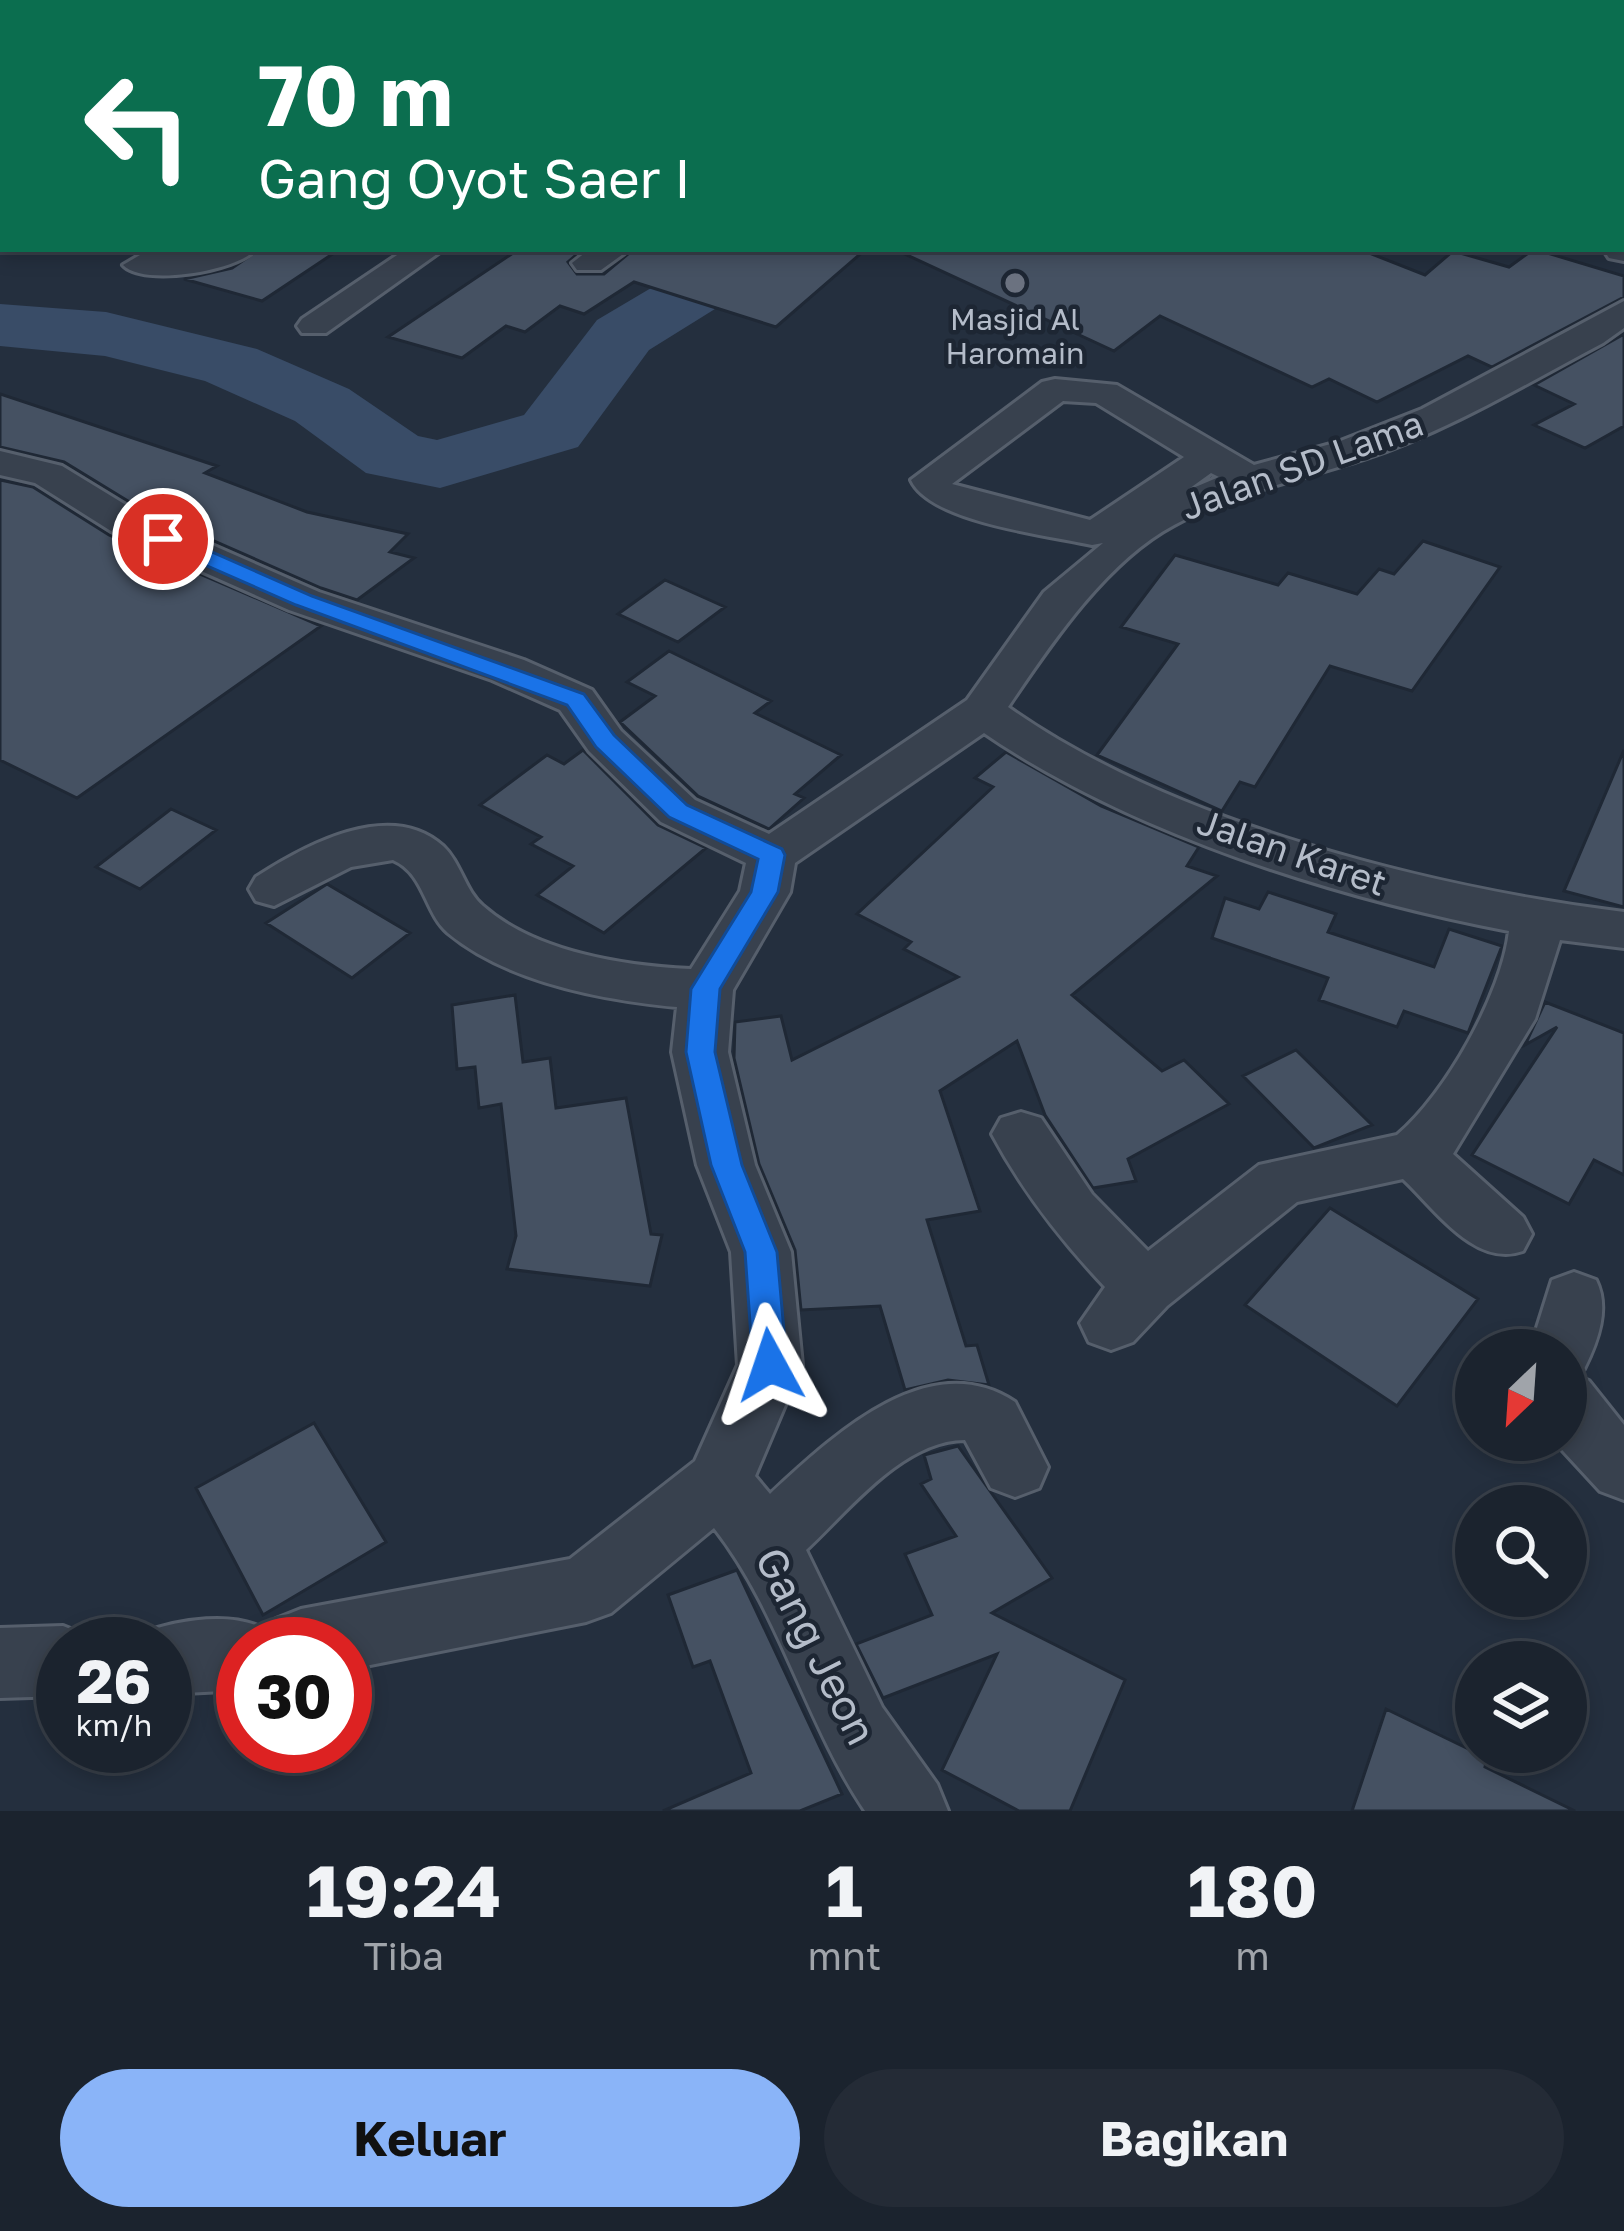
<!DOCTYPE html>
<html lang="id">
<head>
<meta charset="utf-8">
<style>
  :root { --surface:#1b232e; --page:#242b36; --text:#f1f3f6; --muted:#a0a4aa; --line:#39404a; --accent:#8ab4f8 }
  body { margin:0; font-family:"Golos Text",sans-serif; background:var(--page); color:var(--text); height:100vh; display:flex; flex-direction:column; font-size:45px; white-space:nowrap }
  * { box-sizing:border-box; margin:0 }
  p { font-size:39px; color:var(--muted) }
  .icon { flex:none; width:66px; height:66px; fill:none; stroke:currentColor; stroke-width:2; stroke-linecap:round; stroke-linejoin:round }
  .map { position:relative; height:1811px; overflow:hidden }
  .details { display:flex; flex-direction:column; background:var(--surface); flex:1 }
  .details>* { flex:none }
  .hud { position:absolute; left:0px; top:0px; width:1626px; height:252px; box-shadow:0 6px 18px #0003,0 0 0 3px var(--line); background:#0b6e4f; color:#fff; overflow:hidden }
  .needle { width:78px; rotate:205deg }
  .controls { position:absolute; left:1455px; top:1329px; display:grid; gap:24px }
  .controls a { display:grid; place-items:center; width:132px; height:132px; border-radius:50%; background:var(--surface); box-shadow:0 6px 18px #0003,0 0 0 3px var(--line); font-size:60px }
  .speed { position:absolute; left:36px; top:1617px; display:flex; gap:24px; font-size:60px; font-weight:700; text-align:center }
  .speed>* { display:grid; place-content:center; width:156px; height:156px; border-radius:50%; background:var(--surface); box-shadow:0 6px 18px #0003,0 0 0 3px var(--line); line-height:1 }
  .speed small { font-size:30px; font-weight:400 }
  .speed .limit { border:18px solid #d22; background:#fff; color:#111 }
  .pin { position:absolute; display:grid; place-items:center; width:102px; height:102px; color:#fff; margin:-51px; border:6px solid #fff; border-radius:50%; box-shadow:0 3px 12px #0007 }
  .me { position:absolute; width:132px; margin:-66px; rotate:355deg; stroke-linejoin:round; filter:drop-shadow(0 0 9px #0008) }
  .turn { display:flex; align-items:center; gap:42px; height:252px; padding:0 60px; font-size:54px }
  .turn .icon { width:156px; height:156px; stroke-width:2.5 }
  .turn b { display:block; font-size:84px; line-height:102px }
  .eta { display:flex; justify-content:space-evenly; align-items:center; height:204px; text-align:center }
  .eta b { font-size:72px; font-weight:700; line-height:84px }
  .button { display:flex; gap:24px; margin-top:auto; padding:24px 60px }
  .button a { flex:1; height:138px; border-radius:72px; background:var(--accent); color:#111; font-size:48px; font-weight:700; line-height:138px; text-align:center }
  .button a+a { background:var(--page); color:var(--text) }
  .map>svg:first-child { display:block }
  .lines { fill:none; stroke-linecap:round; stroke-linejoin:round }
  .river { fill:#394c67; fill-rule:evenodd }
  .building { fill:#455162; stroke:#1f2835; stroke-width:3 }
  .minor-casing { stroke:#565f6c; stroke-width:6 }
  .tertiary-casing { stroke:#565f6c; stroke-width:6 }
  .minor { fill:#38414e; fill-rule:evenodd }
  .tertiary { fill:#38414e; fill-rule:evenodd }
  .route { fill:#1a73e8; stroke:#114b97; stroke-width:3 }
  .worship-dot { fill:#6b7280; stroke:#1d2633; stroke-width:4.5 }
  .labels { text-anchor:middle; stroke-width:9; stroke-linejoin:round; paint-order:stroke }
  .far-poi-label { font-size:30px; fill:#b4bcc9; stroke:#1d2633 }
  .street-label { font-size:36px; fill:#b4bcc9; stroke:#1d2633 }
  .near-street-label { font-size:42px; fill:#b4bcc9; stroke:#1d2633 }
</style>
</head>
<body>
<div class="map">
<svg width="1624" height="1811" viewBox="0 0 1624 1811">
  <rect width="100%" height="100%" fill="#242f3e"/>
  <g class="lines">
    <path class="river" d="M1071 0H1123L1126 3H1072Z
      M1445 0H1511L1514 3H1447Z
      M1623 49H1624V83H1623Z
      M717 249H799L789 263 649 350 578 447 440 488 366 473 295 421 205 381 105 356 0 346V304L106 312 257 349 349 389 418 436 437 440 524 415 597 320Z"/>
  </g>
  <path class="building" d="M260 249H340L262 301 184 279 232 268Z
    M519 249H583L568 262 577 274H604L634 249H866L776 327 634 282 584 314 560 306 525 332 506 326 462 358 388 337Z
    M894 249H1359L1425 275 1453 251 1509 267 1534 249 1624 276V297L1492 367 1468 356 1377 402 1329 379 1312 387 1160 316 1114 351Z
    M1624 334V426L1585 448 1534 425 1574 404 1534 385Z
    M0 394 217 466 205 473 307 512 408 534 390 552 414 558 357 600 321 588 141 509 64 462 0 447Z
    M0 480 33 487 109 535 321 626 77 798 0 760Z
    M1423 541 1500 567 1412 691 1330 666 1255 787 1240 782 1222 811 1097 755 1178 644 1121 627 1175 555 1278 585 1288 573 1357 594 1379 569 1394 574Z
    M665 580 725 607 678 642 618 614Z
    M669 651 771 701 755 713 841 755 795 794 804 798 769 829 698 796 620 722 655 696 627 682Z
    M583 750 658 825 706 848 604 933 537 895 573 866 531 844 541 837 480 805 547 755 564 764Z
    M1624 750V907L1564 891Z
    M1006 752 1101 806 1199 847 1187 866 1217 876 1072 995 1162 1071 1184 1060 1229 1104 1128 1159 1136 1181 1093 1188 1045 1115 1017 1041 940 1091 980 1211 927 1220 966 1346 977 1345 989 1385 948 1380 905 1390 880 1306 801 1310 795 1250 759 1164 734 1058 735 1022 781 1016 792 1060 958 977 904 949 911 942 857 914 993 787 975 778Z
    M171 809 216 830 140 889 96 867Z
    M327 884 410 933 352 978 266 923Z
    M1268 892 1336 914 1328 932 1434 967 1449 929 1502 946 1468 1033 1404 1011 1397 1027 1319 1000 1328 978 1212 938 1225 898 1259 909Z
    M515 995 523 1062 550 1058 556 1108 626 1098 651 1234 662 1235 650 1286 507 1269 516 1236 501 1104 479 1108 475 1067 457 1069 452 1005Z
    M1545 1002 1624 1033V1175L1594 1160 1569 1204 1472 1155 1557 1027 1525 1045Z
    M1296 1050 1372 1125 1314 1148 1243 1076Z
    M1330 1208 1478 1299 1397 1406 1245 1305Z
    M314 1423 386 1542 263 1615 196 1488Z
    M958 1446 1052 1578 992 1613 1125 1680 1070 1811H1019L942 1770 997 1654 883 1698 856 1644 932 1615 905 1554 956 1536 921 1484 931 1479 924 1455Z
    M737 1570 842 1794 800 1811H663L751 1773 710 1661 693 1667 668 1595Z
    M1386 1709 1487 1758 1485 1767 1575 1811H1352Z"/>
  <g class="lines">
    <g class="minor-casing">
      <path id="minor" d="M8 0H41L6 3Z
        M479 0H509L477 3Z
        M644 0H683L685 3H646Z
        M1623 160H1624V178H1623Z
        M212 249H256C238 271 143 287 123 265L140 255Z
        M406 249H444L326 333H302L297 326 302 319Z
        M590 249H630L601 270H577L572 263Z
        M1624 301V328L1603 343C1525 384 1448 431 1364 459 1300 480 1233 493 1174 525 1106 561 1050 645 1008 707 1170 822 1429 888 1624 912V948L1560 940 1535 1019 1453 1154 1523 1217 1532 1234 1523 1251C1475 1268 1436 1210 1403 1179L1297 1202 1167 1306 1133 1342 1111 1350 1089 1342 1080 1323 1105 1287C1061 1240 1023 1192 992 1134L1001 1118 1021 1112 1041 1118 1092 1194 1148 1251 1259 1165 1397 1135C1446 1094 1502 993 1509 931 1336 898 1130 833 984 733L795 863 790 892 733 990 728 1052 755 1165 791 1252 802 1365 755 1476 770 1494C831 1438 928 1344 1015 1402L1048 1467 1039 1488 1015 1497 991 1488 965 1440C903 1440 848 1511 806 1550L882 1707 937 1784 948 1811H865C805 1722 780 1612 714 1528L611 1613 586 1622 345 1670V1644H243V1690L165 1694V1644H135L140 1634C175 1620 238 1609 270 1633L276 1619 301 1609 570 1559 695 1461 738 1365 731 1252 697 1165 672 1052 677 1007C603 1000 507 982 448 933 424 912 425 874 393 860L351 867 274 906 256 901 249 889 256 877C304 846 390 798 443 846 461 863 465 891 483 906 535 952 624 966 691 969L740 891 746 863 661 822 589 751 560 710 492 680 289 610 111 531 35 483 0 475V451L62 466 139 513 319 592 524 660 592 690 621 731 695 800 769 834 967 700 1044 592 1103 543 1092 545C1047 535 930 522 911 480L1042 382 1055 379 1117 385 1254 465 1338 442 1422 409ZM1063 401 1096 403 1184 457 1090 520 952 484ZM1211 473 1219 477 1186 491Z
        M1574 1272 1596 1280C1610 1308 1598 1341 1584 1369L1571 1374 1589 1381 1624 1425V1500L1600 1491 1553 1440H1566V1350H1530L1552 1280Z
        M63 1626 88 1636 92 1644H63V1696L0 1698V1628Z"/>
    </g>
    <g class="tertiary-casing">
      <path id="tertiary" d="M432 0H470L472 3H434Z
        M1624 237V261L1609 258 1603 249H1623Z"/>
    </g>
    <use href="#minor" class="minor"/>
    <use href="#tertiary" class="tertiary"/>
  </g>
  <path class="route" d="M155 534H171L312 596 584 694 614 735 687 805 782 849 785 855 778 892 720 989 715 1052 742 1165 777 1252 787 1365 782 1376 770 1380 758 1376 753 1365 745 1252 711 1165 686 1052 691 989 751 892 758 859 669 817 596 747 567 705 296 605 155 543Z"/>
  <circle class="worship-dot" cx="1015" cy="283" r="12"/>
  <g class="labels">
    <g class="far-poi-label">
      <text x="1015" y="330">Masjid Al<tspan x="1015" dy="34">Haromain</tspan></text>
    </g>
    <g class="street-label">
      <text transform="translate(1302 465) rotate(-20)" y="13">Jalan SD Lama</text>
      <text transform="translate(1292 852) rotate(19)" y="13">Jalan Karet</text>
    </g>
    <g class="near-street-label">
      <text transform="translate(816 1646) rotate(63)" y="15">Gang Jeon</text>
    </g>
  </g>
</svg>
<div class="controls">
<a><svg class="needle" viewBox="-14 -14 28 28"><path d="M0-13l5 13h-10z" fill="#e53935"/><path d="M0 13l5-13h-10z" fill="#a0a4aa"/></svg></a>
<a><svg class="icon" aria-label="search" viewBox="0 0 24 24"><circle cx="10" cy="10" r="6"/><path d="M15 15l6 6"/></svg></a>
<a><svg class="icon" aria-label="layers" viewBox="0 0 24 24"><path d="M12 4l9 5-9 5-9-5zM3 14l9 5 9-5"/></svg></a>
</div>
<div class="speed"><div>26<small>km/h</small></div><div class="limit">30</div></div>
<div class="pin" style="left:163px;top:539px;background:#d93025"><svg class="icon" aria-label="arrive" viewBox="0 0 24 24"><path d="M6 21V4h12l-3 4 3 4H6"/></svg></div>
<svg class="me" style="left:770px;top:1365px" viewBox="-20 -20 40 40"><path d="M0-17L14 15 0 8-14 15z" fill="#1a73e8" stroke="#fff" stroke-width="4"/></svg>
<div class="hud">
<div class="turn"><svg class="icon" aria-label="left" viewBox="0 0 24 24"><path d="M17 20v-9H6M10 6l-5 5 5 5"/></svg><div><b>70 m</b>Gang Oyot Saer I</div></div>
</div>
</div>
<section class="details">
<div class="eta">
<div><b>19:24</b><p>Tiba</p></div>
<div><b>1</b><p>mnt</p></div>
<div><b>180</b><p>m</p></div>
</div>
<div class="button"><a>Keluar</a><a>Bagikan</a></div>
</section>
</body>
</html>
